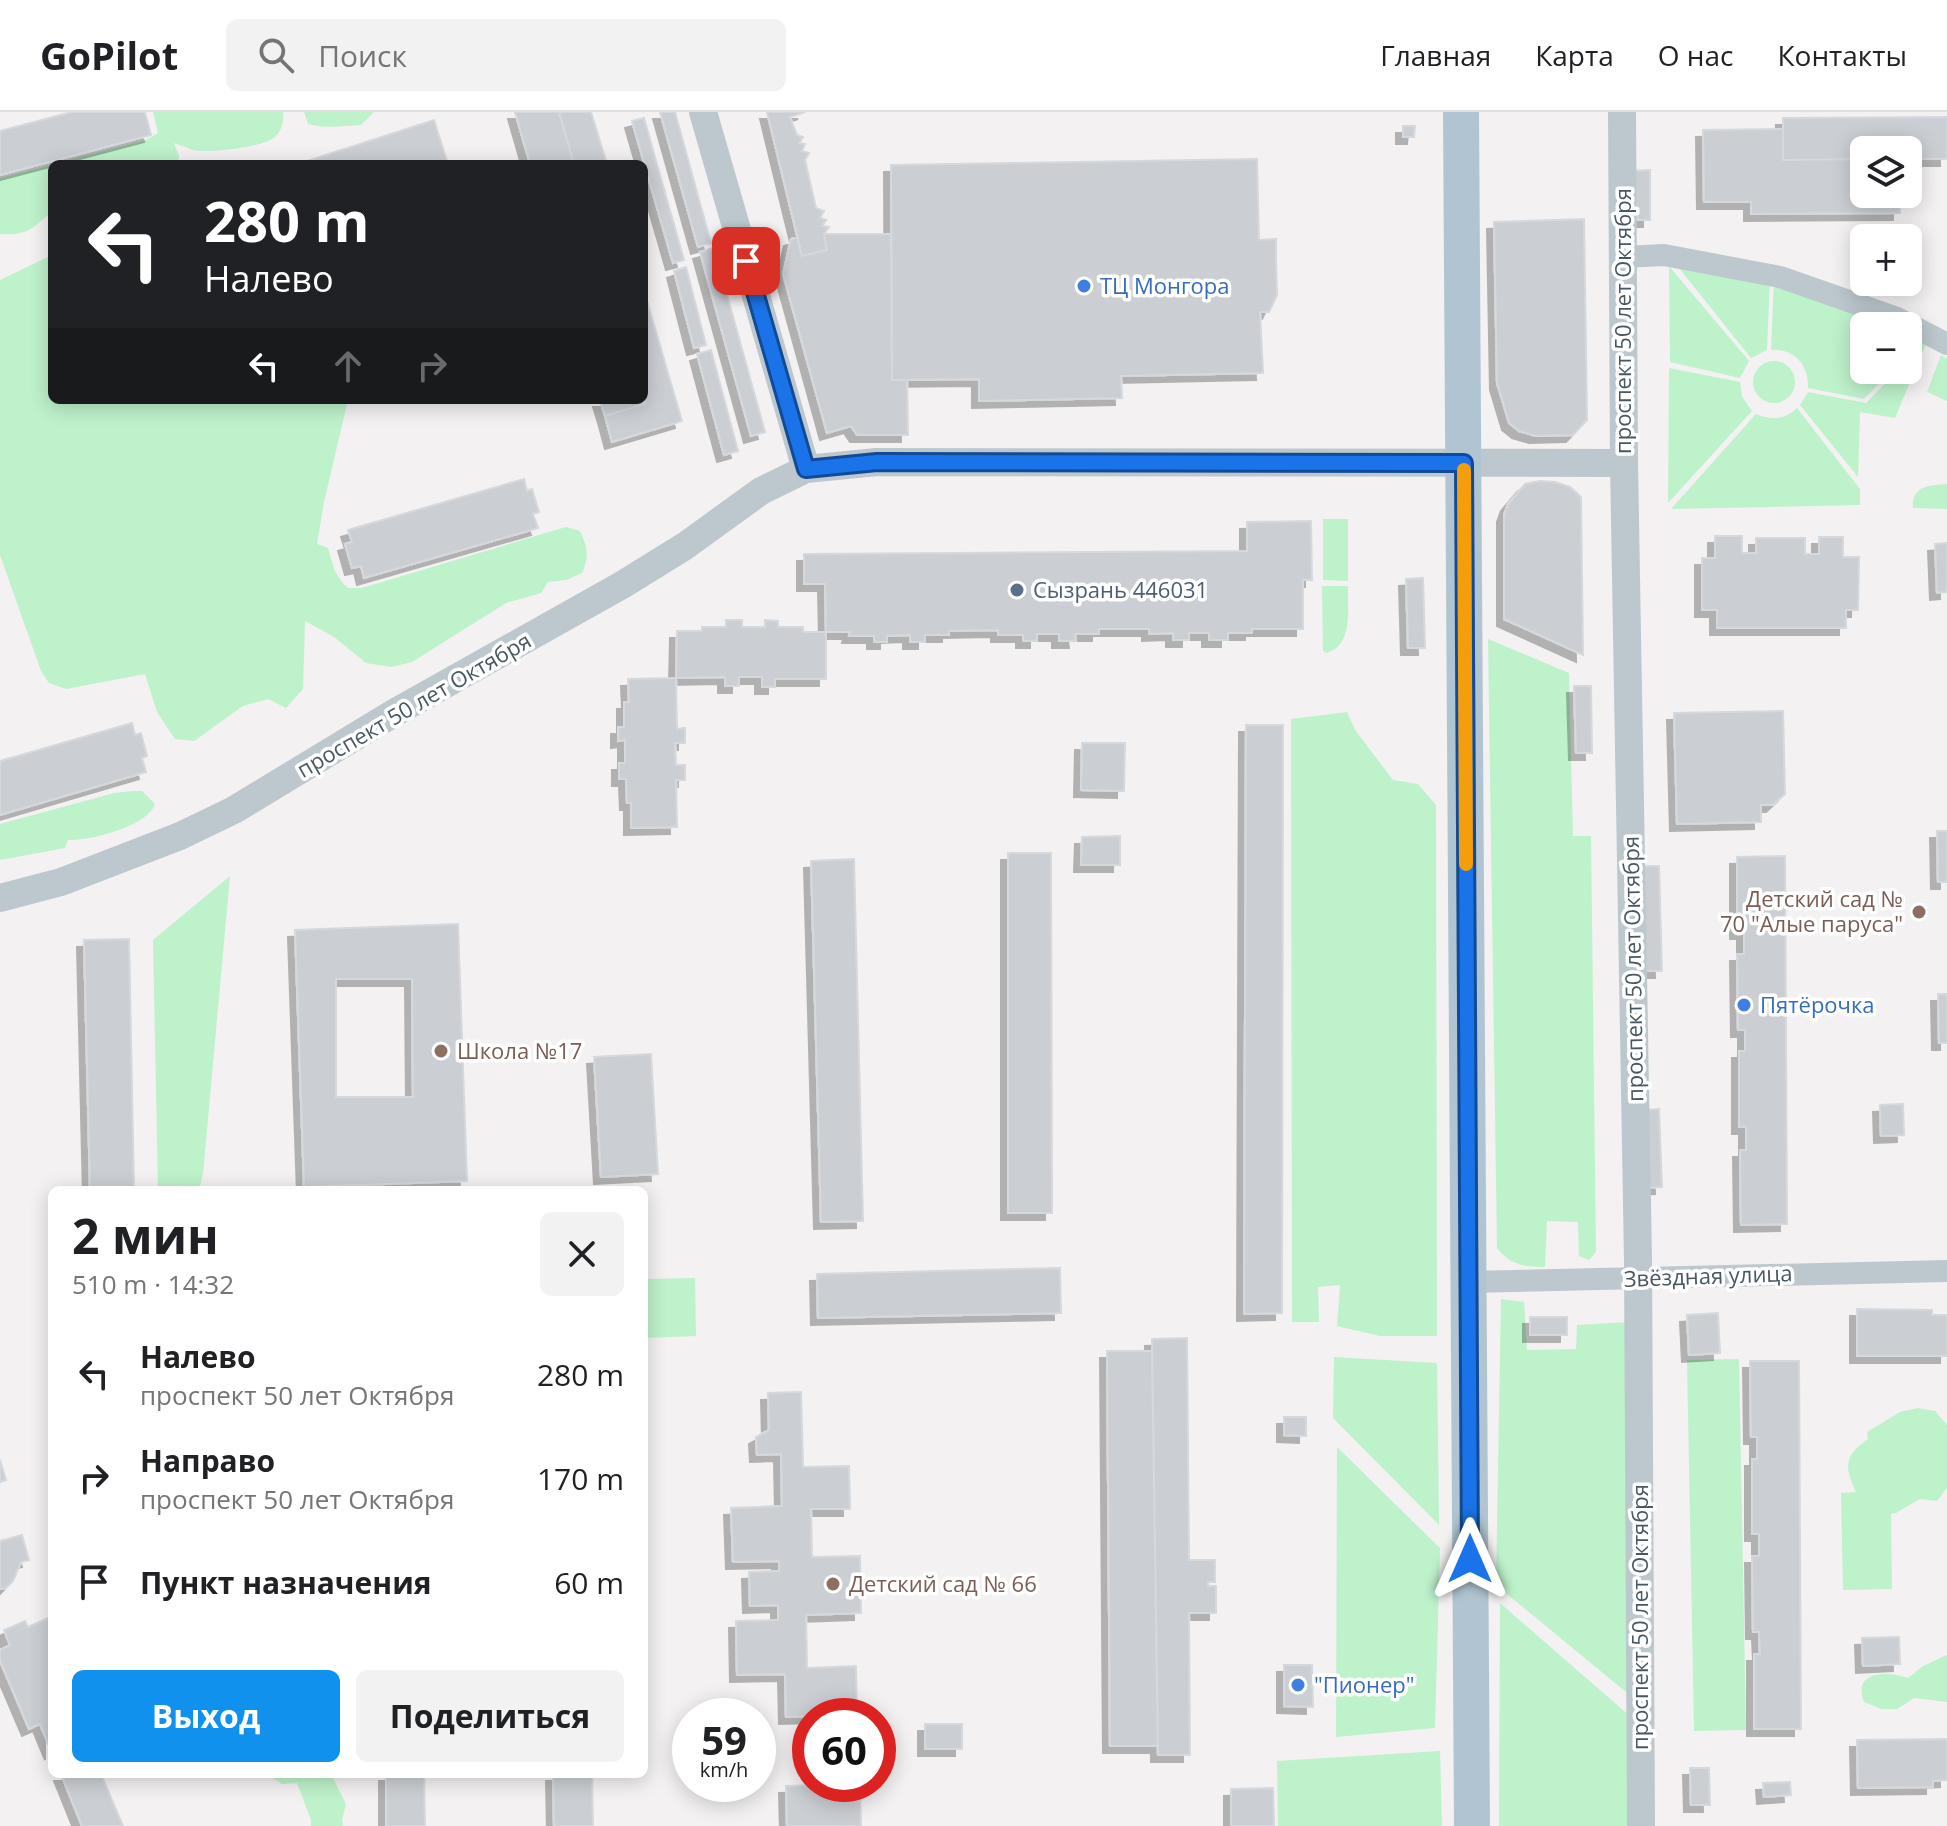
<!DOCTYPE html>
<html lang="ru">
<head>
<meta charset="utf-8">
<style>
  :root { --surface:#fff; --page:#f2f2f2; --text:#202124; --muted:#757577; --line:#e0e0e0; --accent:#1091ee }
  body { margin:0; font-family:"Open Sans",sans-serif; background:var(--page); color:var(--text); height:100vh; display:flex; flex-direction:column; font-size:30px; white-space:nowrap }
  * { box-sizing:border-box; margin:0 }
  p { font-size:26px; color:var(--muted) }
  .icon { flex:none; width:44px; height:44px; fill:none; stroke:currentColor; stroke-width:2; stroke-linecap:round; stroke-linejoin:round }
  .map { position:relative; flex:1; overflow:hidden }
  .drawer { position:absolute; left:48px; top:1074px; width:600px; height:592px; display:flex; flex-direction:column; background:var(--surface); border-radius:12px; box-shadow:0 4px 20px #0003 }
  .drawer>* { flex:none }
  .top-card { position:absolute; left:48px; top:48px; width:600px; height:244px; border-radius:12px; box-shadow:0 4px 20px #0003; background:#202124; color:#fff; overflow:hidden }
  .tools { position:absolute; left:1850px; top:24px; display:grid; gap:16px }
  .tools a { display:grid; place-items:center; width:72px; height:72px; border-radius:12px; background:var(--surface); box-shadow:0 4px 20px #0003; font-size:40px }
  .speed { position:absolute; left:672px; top:1586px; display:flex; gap:16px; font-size:40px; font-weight:700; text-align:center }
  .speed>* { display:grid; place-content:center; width:104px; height:104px; border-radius:50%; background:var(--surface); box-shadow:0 4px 20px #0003; line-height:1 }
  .speed small { font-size:20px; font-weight:400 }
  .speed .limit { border:12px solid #d22; background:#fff; color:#111 }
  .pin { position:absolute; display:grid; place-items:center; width:68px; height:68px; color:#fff; margin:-34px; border-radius:16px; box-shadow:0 4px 12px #0006 }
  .me { position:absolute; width:88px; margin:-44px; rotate:0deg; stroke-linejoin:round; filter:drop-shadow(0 0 6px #0008) }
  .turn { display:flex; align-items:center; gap:28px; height:168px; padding:0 24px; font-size:36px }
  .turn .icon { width:104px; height:104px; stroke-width:2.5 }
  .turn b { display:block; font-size:56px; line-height:68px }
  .lanes { display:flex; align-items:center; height:76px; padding:0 24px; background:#0003; justify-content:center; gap:40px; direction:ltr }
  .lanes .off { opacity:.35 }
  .round { display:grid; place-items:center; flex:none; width:84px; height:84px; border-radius:12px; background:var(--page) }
  .head { display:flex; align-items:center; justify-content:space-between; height:136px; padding:0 24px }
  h1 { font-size:48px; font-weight:700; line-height:60px }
  .button { display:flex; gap:16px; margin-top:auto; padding:16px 24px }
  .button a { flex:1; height:92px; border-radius:12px; background:var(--accent); color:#fff; font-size:32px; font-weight:700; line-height:92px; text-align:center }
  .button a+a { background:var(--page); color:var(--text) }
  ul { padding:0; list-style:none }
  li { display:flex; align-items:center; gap:24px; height:104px; padding:0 24px }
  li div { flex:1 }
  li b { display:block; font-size:30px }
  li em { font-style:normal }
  header { display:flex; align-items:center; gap:48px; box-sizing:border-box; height:112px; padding:0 40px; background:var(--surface); border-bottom:2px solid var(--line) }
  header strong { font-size:38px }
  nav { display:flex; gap:44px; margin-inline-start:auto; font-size:28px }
  .search { width:560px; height:72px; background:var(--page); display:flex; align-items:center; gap:20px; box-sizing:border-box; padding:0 28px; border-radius:12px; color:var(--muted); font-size:30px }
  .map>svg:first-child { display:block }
  .green { fill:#bef2cb }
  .building { fill:#cbcfd4; stroke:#d5d8dd; stroke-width:2; fill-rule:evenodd; filter:url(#shadow) }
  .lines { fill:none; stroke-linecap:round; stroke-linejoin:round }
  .minor { stroke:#bcc8ce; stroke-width:22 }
  .tertiary { stroke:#bcc8ce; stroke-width:28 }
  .primary { stroke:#b0c5d1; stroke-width:36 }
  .route-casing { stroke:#114b97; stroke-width:20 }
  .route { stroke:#1a73e8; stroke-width:14 }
  .slow { stroke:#f59e0b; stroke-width:14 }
  .shop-dot { fill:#3f7fe0; stroke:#fff; stroke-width:3 }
  .service-dot { fill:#5c6f8a; stroke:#fff; stroke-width:3 }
  .education-dot { fill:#8d6e63; stroke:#fff; stroke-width:3 }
  .labels { text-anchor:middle; stroke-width:7; stroke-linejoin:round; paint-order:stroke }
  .shop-label { font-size:22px; fill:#366cbe; stroke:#fff; text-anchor:start }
  .street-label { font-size:22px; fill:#485860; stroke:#fff }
  .service-label { font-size:22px; fill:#4e5e75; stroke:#fff; text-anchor:start }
  .education-label { font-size:22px; fill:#785e54; stroke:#fff; text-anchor:start }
</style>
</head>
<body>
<header>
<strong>GoPilot</strong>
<div class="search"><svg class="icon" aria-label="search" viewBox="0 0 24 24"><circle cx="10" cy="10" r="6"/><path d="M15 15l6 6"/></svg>Поиск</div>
<nav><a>Главная</a><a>Карта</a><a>О нас</a><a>Контакты</a></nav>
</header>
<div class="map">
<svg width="1947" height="1714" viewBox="0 0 1947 1714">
  <defs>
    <filter id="shadow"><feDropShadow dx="-7" dy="7" stdDeviation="0" flood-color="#0004"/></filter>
  </defs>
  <rect width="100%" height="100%" fill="#f3f1f1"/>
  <path class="green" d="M153 0H283C284 8 282 18 276 24 264 36 209 41 193 38 187 36 180 33 174 31L179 44 178 52H54L146 28 158 21Z
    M304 0H374L361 13C344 14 325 17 308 12Z
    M52 53V100C32 116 28 124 0 122V66Z
    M52 143V288H348L324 390 317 432 328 436C333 453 334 463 348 476H362L566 415 580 419C587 435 590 444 582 461L566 468 548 470 541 481 506 491 412 550 391 555 366 551 334 525 305 509 303 577 286 596 268 587 243 594 194 629 175 627 157 600 145 562 66 577 49 571 41 559 0 443V168Z
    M1675 151 1770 166 1767 238 1751 246Z
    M1669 154 1749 249 1740 266 1670 250Z
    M1774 167 1908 214H1864V258H1892L1864 287 1808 276C1809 254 1795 236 1771 238Z
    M1929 225 1895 306 1860 300 1858 365 1800 293 1808 280 1866 291 1898 258H1908V247Z
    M1941 243 1947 247V289L1927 280Z
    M1753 270a21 21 0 1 1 42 0a21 21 0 1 1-42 0Z
    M1669 256 1740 270 1742 285 1752 299 1668 391Z
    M1797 296 1860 377V393L1671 397 1756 302C1771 308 1785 308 1797 296Z
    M1947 372V397L1913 396C1911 374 1930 373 1947 372Z
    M1323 407H1348V469L1323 468Z
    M1322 474H1348C1347 497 1354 532 1327 541L1323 539Z
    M1488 527 1569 561 1573 724H1591L1596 1140 1589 1148 1579 1144 1578 1110 1547 1109 1545 1155C1524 1155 1510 1153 1497 1136Z
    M1347 600 1355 618 1393 668 1418 672 1436 693 1437 1224H1380L1337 1214 1340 1173 1318 1175 1319 1210H1292L1291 607Z
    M133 679H142L155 692C148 714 90 729 68 728L65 736 0 748V712L114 681Z
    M230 764 203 1062 199 1078H158L153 828Z
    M695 1166 696 1224 644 1226V1167Z
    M1501 1187 1524 1190 1527 1238 1576 1237 1577 1213 1629 1210 1632 1585 1496 1473Z
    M1334 1245 1437 1251 1439 1413 1333 1306Z
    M1739 1247 1746 1618 1694 1619 1687 1248Z
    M1918 1296 1935 1299 1947 1313V1376L1937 1389 1920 1387 1896 1401 1891 1402 1892 1477 1843 1478 1841 1381 1856 1380C1844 1354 1844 1344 1868 1327L1867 1320 1900 1300Z
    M1337 1335 1440 1436 1435 1616 1336 1625Z
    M1500 1491 1631 1605 1633 1714H1499Z
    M1947 1543V1590L1914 1586 1897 1597H1881L1864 1590C1852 1558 1888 1559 1908 1566L1923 1554Z
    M1440 1639 1442 1714H1278L1277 1649Z
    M266 1662H331L346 1692 342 1708 343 1714H311V1708L297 1671 282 1672Z"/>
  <path class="building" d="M72 0H145L151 23 0 63V19Z
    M515 0H559L574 52H530Z
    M559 0H591L607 52H574Z
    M660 0H675L711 131 698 135Z
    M767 0H805L790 5 797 23 803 25 799 31 805 32 802 39 809 41 805 48 816 96 824 99 820 106 826 108 822 114 829 115 824 122 827 138 802 144Z
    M1947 5V47H1908V38H1864V47L1783 48V6Z
    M644 6 684 148 673 151 632 9Z
    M434 8 448 52H298Z
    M1403 14H1415L1414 25H1403Z
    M1783 17V48L1864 47V82H1900V101L1751 102V90H1704L1703 18Z
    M1257 47 1259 128 1276 127V146L1277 183 1269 200H1260L1263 261 1121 264 1122 286 979 289V267L892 268 891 53Z
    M1650 58V108H1637V97H1628V59Z
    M1584 107 1587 308 1573 323 1536 324 1519 319 1509 311 1497 271 1494 110Z
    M824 122H891L892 268H907L908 323H857L851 314 827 321 783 162 791 127 797 125 802 144 827 138Z
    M714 136 765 320 751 324 700 140Z
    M686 155 706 233 694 236 674 159Z
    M644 179 682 309 612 330 605 304 645 292Z
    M711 238 738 339 724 343 697 242Z
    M600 288H643L645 292 605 304Z
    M524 367 527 379 532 377 539 400 533 402 538 416 364 466 361 454 352 456 345 432 352 430 348 418Z
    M1540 369 1555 370 1570 375 1581 385 1583 543 1504 507V403L1508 392 1525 372Z
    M1311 409 1312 468H1303V517H1252V521H1228V528H1209V521H1189V528H1173V521L1149 522V517H1099V522H1075L1076 529H1059V522H1037V529H1023V523H998V518L949 519V523H925V530H910V523L887 524V530H874V524H849L850 520H826L825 472H804V442L1247 439V410Z
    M1715 424H1742V441H1756V426H1805V442H1819V425H1843V445H1859L1858 498H1846V516H1717V498H1702V446H1715Z
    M1947 431V480L1937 481 1935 432Z
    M1423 466 1425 536H1408L1406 467Z
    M726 508H742V515H765V508L778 509V515H803V520H826V567H775V575H762V565H739V574H725V565L676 566 677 519H702V515H726Z
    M676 566 677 617 685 616V631H675L676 653H685V668H676L677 715 631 716V691H627L626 667H619V651H625V628L618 629V615H624V590H629L628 567Z
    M1574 574H1591L1592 641H1576Z
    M1783 599 1785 682 1773 693H1761V710L1677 712 1674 601Z
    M132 611 135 623 141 621 147 644 142 646 146 660 0 703V649Z
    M1246 613H1283L1282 1201 1244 1202Z
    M1082 631H1125L1124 679 1081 678Z
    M1937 719H1947V770H1938Z
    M1120 724V753H1081L1082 725Z
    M1008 741H1051L1052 1101H1008Z
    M1785 744 1787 1112 1741 1113 1740 1038H1746V1015H1739V939H1745V918H1738L1737 842H1744V820H1737V745Z
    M854 747 863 1109 821 1110 811 749Z
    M1643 754H1659L1662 859H1646Z
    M458 812 467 1069 304 1075 295 818ZM336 867H412L413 985H336Z
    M129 827 134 1078H90L84 828Z
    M1938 882H1947V931H1939Z
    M651 942 658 1062 601 1065 594 945Z
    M1903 992 1904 1023 1881 1024 1880 993Z
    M1659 997 1662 1075 1646 1076 1644 998Z
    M1060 1156 1061 1201 818 1206 817 1162Z
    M1857 1197 1932 1198V1203H1947V1244H1857Z
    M1718 1201 1720 1241 1689 1243 1687 1203Z
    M1530 1205H1567V1223H1530Z
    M1187 1226 1189 1448H1215V1470H1208V1474H1216V1501H1189L1190 1643H1158L1152 1227Z
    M1107 1239H1152L1158 1634H1110Z
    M1750 1249H1799L1801 1617H1754V1542H1760L1759 1520H1753L1752 1444H1759V1422H1752V1347H1757V1325H1751Z
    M801 1280 803 1355 849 1354 850 1397H811L812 1445 860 1444 861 1501 806 1503 807 1556 856 1554 857 1603 786 1605 785 1562 737 1563 736 1509 778 1508V1493L750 1494 749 1460 779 1459V1449L733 1450 731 1396 782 1394 781 1342 757 1343 756 1325 769 1318 768 1281Z
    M1284 1305H1306V1324L1284 1323Z
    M0 1348 6 1368 0 1370Z
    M22 1423 29 1448 21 1450 13 1469 6 1476 0 1477V1429Z
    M48 1506 52 1515V1641L40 1612 29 1617 0 1549V1538L10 1533 4 1518 25 1509 28 1515Z
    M1899 1525 1900 1552 1863 1554 1862 1526Z
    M1284 1553H1312L1313 1595 1284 1594Z
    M925 1612H962V1637H925Z
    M1947 1627V1668L1933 1669V1675L1858 1676 1857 1628Z
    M1690 1656H1709L1710 1693H1691Z
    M61 1662H101L123 1714H82Z
    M386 1662H424L425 1714H386Z
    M553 1662H592L593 1714H554Z
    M1790 1670 1791 1683 1764 1685 1763 1671Z
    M860 1672 861 1714H787L786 1674Z
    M1273 1676 1274 1714H1231V1677Z"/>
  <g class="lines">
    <path class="minor" d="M1622 145 1664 143 1780 165 1897 206 1947 232
      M1468 1170 1947 1159"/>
    <path class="tertiary" d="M703 0 806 357
      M1622 0 1624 351 1638 1148 1641 1714
      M0 786 61 770 180 724 234 698 394 601 622 473 685 434 761 379 806 357 877 350 1624 351"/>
    <path class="primary" d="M1461 0 1472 1714"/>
  </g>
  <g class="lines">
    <g class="route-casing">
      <path id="route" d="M746 149 806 357 877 350 1464 351 1470 1447"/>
    </g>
    <use href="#route" class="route"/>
    <path class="slow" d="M1464 358 1466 752"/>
  </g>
  <g class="shop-dot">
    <circle cx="1084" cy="174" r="8"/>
    <circle cx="1744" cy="893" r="8"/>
    <circle cx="1298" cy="1573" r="8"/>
  </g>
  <circle class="service-dot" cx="1017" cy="478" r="8"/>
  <g class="education-dot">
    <circle cx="1919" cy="800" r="8"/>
    <circle cx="441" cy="939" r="8"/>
    <circle cx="833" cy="1472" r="8"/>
  </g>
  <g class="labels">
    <g class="shop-label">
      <text x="1100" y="182">ТЦ Монгора</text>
      <text x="1760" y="901">Пятёрочка</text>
      <text x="1314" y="1581">"Пионер"</text>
    </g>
    <g class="street-label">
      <text transform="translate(1623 209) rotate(-90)" y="8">проспект 50 лет Октября</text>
      <text transform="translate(414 593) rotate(-30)" y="8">проспект 50 лет Октября</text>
      <text transform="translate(1633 857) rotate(-91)" y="8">проспект 50 лет Октября</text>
      <text transform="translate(1708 1164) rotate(-2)" y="8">Звёздная улица</text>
      <text transform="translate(1640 1505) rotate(-90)" y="8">проспект 50 лет Октября</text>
    </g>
    <g class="service-label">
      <text x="1033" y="486">Сызрань 446031</text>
    </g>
    <g class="education-label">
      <text x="1903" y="795" text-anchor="end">Детский сад №<tspan x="1903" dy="25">70 "Алые паруса"</tspan></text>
      <text x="457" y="947">Школа №17</text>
      <text x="849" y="1480">Детский сад № 66</text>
    </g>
  </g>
</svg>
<div class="tools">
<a><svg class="icon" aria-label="layers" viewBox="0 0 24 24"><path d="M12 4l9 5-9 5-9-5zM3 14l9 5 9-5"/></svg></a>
<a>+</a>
<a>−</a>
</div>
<div class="speed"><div>59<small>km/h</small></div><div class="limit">60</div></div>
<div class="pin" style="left:746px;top:149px;background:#d93025"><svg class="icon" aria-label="arrive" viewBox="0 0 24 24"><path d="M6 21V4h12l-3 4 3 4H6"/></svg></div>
<svg class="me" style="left:1470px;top:1447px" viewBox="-20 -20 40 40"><path d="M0-17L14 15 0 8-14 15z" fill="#1a73e8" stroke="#fff" stroke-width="4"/></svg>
<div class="top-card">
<div class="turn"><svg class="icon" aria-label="left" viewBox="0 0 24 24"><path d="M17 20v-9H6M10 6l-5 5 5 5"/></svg><div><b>280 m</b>Налево</div></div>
<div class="lanes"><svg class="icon" aria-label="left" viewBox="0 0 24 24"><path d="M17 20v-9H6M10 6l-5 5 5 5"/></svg><svg class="icon off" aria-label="ahead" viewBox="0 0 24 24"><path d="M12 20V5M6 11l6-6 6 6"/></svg><svg class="icon off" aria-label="right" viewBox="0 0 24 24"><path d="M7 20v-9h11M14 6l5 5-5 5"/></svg></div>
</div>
<section class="drawer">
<div class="head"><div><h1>2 мин</h1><p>510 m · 14:32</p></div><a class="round"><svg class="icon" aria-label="close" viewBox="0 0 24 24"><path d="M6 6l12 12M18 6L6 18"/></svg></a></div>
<ul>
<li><svg class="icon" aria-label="left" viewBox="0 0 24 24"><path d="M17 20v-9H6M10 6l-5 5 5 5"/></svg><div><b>Налево</b><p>проспект 50 лет Октября</p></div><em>280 m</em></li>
<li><svg class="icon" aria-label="right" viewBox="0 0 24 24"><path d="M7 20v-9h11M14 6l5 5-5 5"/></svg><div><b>Направо</b><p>проспект 50 лет Октября</p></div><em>170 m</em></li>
<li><svg class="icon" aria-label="arrive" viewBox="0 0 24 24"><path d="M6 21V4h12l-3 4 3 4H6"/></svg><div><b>Пункт назначения</b></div><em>60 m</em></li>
</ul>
<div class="button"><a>Выход</a><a>Поделиться</a></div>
</section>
</div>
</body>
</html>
